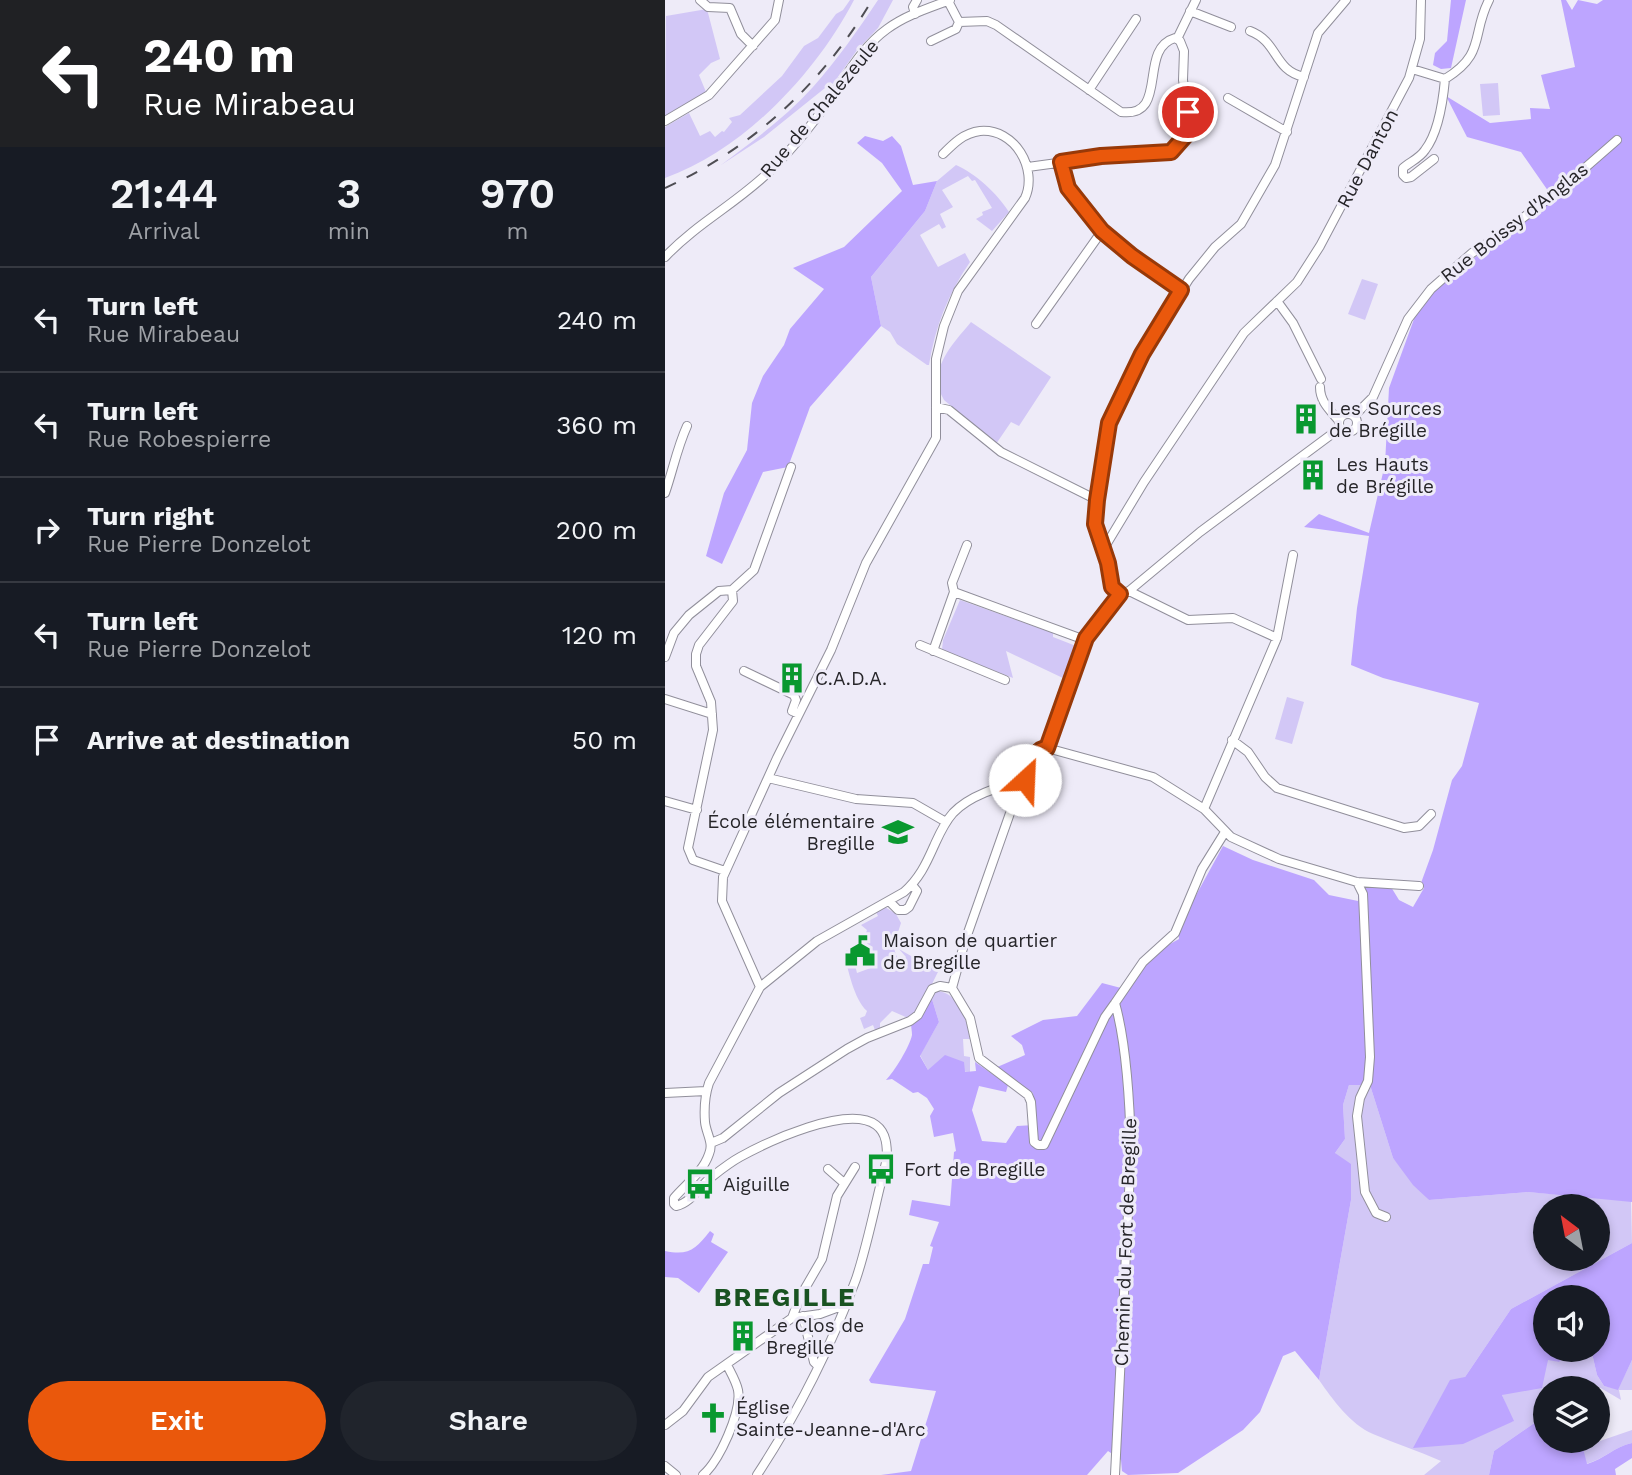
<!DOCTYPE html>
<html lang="en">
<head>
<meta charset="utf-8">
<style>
  :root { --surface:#171b24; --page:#20242c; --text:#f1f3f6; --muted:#9ea1a6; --line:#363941; --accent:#ea580c }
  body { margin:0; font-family:"Work Sans",sans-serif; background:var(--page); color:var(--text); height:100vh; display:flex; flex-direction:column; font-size:26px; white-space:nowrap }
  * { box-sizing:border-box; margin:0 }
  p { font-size:23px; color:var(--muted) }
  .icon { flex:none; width:38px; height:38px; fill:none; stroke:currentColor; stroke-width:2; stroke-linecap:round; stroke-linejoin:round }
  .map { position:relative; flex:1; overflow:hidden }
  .sheet { display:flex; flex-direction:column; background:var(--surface); width:665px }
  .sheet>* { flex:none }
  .hud { background:#202124; color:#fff; overflow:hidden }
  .needle { width:46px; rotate:328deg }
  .tools { position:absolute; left:868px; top:1194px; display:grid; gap:14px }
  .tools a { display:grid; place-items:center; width:77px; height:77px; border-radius:50%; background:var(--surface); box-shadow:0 4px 10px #0003; font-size:35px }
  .pin { position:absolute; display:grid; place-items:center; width:60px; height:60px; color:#fff; margin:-30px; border:4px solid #fff; border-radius:50%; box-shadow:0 2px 7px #0007 }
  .me { position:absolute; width:77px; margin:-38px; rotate:25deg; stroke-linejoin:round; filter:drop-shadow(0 0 5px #0008) }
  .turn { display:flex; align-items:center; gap:24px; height:147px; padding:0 28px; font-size:32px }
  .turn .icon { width:91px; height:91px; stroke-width:2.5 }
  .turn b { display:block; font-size:49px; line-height:60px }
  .eta { display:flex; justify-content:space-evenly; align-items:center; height:119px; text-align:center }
  .eta b { font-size:42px; font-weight:600; line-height:49px }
  .button { display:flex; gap:14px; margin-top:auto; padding:14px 28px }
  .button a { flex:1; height:80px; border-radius:42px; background:var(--accent); color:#fff; font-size:28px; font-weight:600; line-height:80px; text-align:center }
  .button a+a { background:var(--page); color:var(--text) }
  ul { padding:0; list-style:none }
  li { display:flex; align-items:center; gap:21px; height:105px; padding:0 28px; border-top:2px solid var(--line) }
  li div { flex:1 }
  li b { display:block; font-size:26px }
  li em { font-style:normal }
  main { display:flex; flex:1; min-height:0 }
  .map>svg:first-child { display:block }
  .green { fill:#d2c7f6; fill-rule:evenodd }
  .forest { fill:#bda5ff }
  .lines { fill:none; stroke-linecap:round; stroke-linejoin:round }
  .minor-casing { stroke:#918f9b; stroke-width:10 }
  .minor { stroke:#fff; stroke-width:8 }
  .rail { stroke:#4f4e54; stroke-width:2; stroke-dasharray:12 12; stroke-linecap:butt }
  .route-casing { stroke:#983908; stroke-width:18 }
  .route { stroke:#ea580c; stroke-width:12 }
  .labels { text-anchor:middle; stroke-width:6; stroke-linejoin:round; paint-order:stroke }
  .street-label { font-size:19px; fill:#262529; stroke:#eeebf8 }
  .poi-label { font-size:19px; fill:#262529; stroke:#eeebf8; text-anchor:start }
  .district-label { font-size:26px; font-weight:bold; letter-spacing:2px; fill:#195321; stroke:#eeebf8 }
</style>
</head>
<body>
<main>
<section class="sheet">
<div class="hud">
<div class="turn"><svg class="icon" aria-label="left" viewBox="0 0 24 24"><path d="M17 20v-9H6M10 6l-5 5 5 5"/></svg><div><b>240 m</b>Rue Mirabeau</div></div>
</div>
<div class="eta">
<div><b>21:44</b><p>Arrival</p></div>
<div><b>3</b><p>min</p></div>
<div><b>970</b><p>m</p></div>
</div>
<ul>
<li><svg class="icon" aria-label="left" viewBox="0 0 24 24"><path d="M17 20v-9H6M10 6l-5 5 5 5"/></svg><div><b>Turn left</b><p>Rue Mirabeau</p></div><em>240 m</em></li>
<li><svg class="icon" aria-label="left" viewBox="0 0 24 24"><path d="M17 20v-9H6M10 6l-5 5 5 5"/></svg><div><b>Turn left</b><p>Rue Robespierre</p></div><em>360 m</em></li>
<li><svg class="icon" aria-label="right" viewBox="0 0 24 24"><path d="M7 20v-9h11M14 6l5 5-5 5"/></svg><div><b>Turn right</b><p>Rue Pierre Donzelot</p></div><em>200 m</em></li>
<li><svg class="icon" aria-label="left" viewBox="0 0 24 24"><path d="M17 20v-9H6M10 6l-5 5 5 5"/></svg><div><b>Turn left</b><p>Rue Pierre Donzelot</p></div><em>120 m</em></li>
<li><svg class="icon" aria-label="arrive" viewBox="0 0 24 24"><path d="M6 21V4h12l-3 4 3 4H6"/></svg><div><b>Arrive at destination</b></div><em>50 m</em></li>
</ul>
<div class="button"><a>Exit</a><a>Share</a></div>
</section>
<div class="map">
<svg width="967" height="1475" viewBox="0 0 967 1475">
  <rect width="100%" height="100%" fill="#eeebf8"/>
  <path class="green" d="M185 0H189C151 73 79 150 0 178V127L24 113 35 136 45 131 50 137 57 131 59 132 67 122 64 118 75 115 117 76 139 46 153 38 171 14 178 10Z
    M213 0H228L213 28 192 50 168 84 165 82 160 88 99 137 56 165C88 141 121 117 148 87 172 60 193 30 213 0Z
    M42 9 55 59 46 63 34 75 41 92 0 116 1 16Z
    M833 83 835 115 818 116 815 84Z
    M291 165C311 174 332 193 344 212L327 231 311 219 318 215 317 212 327 208 310 180 307 181 303 176 277 190 288 207 275 214 281 227 277 229 274 224 255 235 273 267 300 253 305 262C283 294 270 327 264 365H262L232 344 225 332 216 326 206 277 260 211 272 181Z
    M697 279 713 284 700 320 683 314Z
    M306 322 386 377 354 426 346 422 331 444 279 400C261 370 288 344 306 322Z
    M295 600 388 633V637L411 646 400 679 341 651 348 678 277 650 278 640Z
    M622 697 639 702 627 744 610 739Z
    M220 907 231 914 236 923C231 940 224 947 236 963L241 957 234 949 258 963 275 968C267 983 258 1007 243 1018L227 1011 215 1023V1028L210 1030 208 1025 199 1029 195 1018 200 1016 202 1011C188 998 184 970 178 952L186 949 192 973 211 966 203 945 199 939 202 930 196 925 213 916 211 912Z
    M272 991C294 993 302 1020 305 1039H298L299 1056 305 1057V1072L263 1070 255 1055 274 1022 266 996Z
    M684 1085H705L728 1158 764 1200 863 1192 966 1201 967 1243 846 1309 800 1377 848 1422 837 1395 883 1359 894 1362 909 1349H926L932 1375 939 1386 953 1389 967 1360V1390H954L956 1400 922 1380 902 1381 906 1388H880V1421L875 1419 829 1451 824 1475H759L776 1461C754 1451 731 1444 708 1434 685 1424 668 1400 654 1380L686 1200 670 1153 680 1139 678 1105ZM880 1206H933V1258H880Z
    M967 1430V1443C949 1447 939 1459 921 1464L916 1440 932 1442Z"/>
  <path class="forest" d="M786 0H801L786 68 776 69 768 65 770 53 782 41Z
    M896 0H901L907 10 913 0 932 4 938 0H967V1202L863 1192 764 1200 748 1185 728 1158 705 1085H684L678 1105 680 1139 670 1153 686 1164V1200L654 1380 630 1351 618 1356 595 1412 578 1430 513 1473 463 1475 457 1471 456 1460 443 1451 422 1475H216L246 1471 271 1391 206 1383 204 1380 240 1319 258 1264H264L268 1247 265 1246 274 1222 244 1215 247 1200 285 1206 289 1152 291 1151 288 1133 269 1137 265 1116 269 1109 262 1098 253 1092 248 1093 227 1079 221 1080C229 1072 245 1046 247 1035 247 1031 246 1027 246 1023L266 996 274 1022 255 1056 263 1070 280 1055 299 1062 300 1072 311 1071 310 1062 343 1085 341 1092 314 1086 307 1110 317 1141 341 1143 352 1126 370 1125 368 1093 330 1068 360 1055 357 1045 346 1036 378 1020 412 1016 437 983 456 988 494 950 514 939 513 928 558 846 588 860 649 880 664 895 693 901V886L726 887 734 900 748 907 759 888 756 883 768 850 787 780 797 766 814 703 718 678 686 665 692 608 704 536 639 527 654 514 704 533 720 464 724 388 753 308 775 284 888 198 856 152 802 137 781 96 825 123 866 119 865 108 885 109 876 75 910 67Z
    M200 136 218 141 227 136 236 146 248 185 272 181 260 211 206 277 216 326 145 407 123 467 98 472 57 564 41 556 59 493 82 450 87 403 98 376 119 345 125 329 159 289 128 268 179 247 237 191 217 163 192 143Z
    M45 1231 49 1234 46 1242 63 1252 34 1293 13 1278 0 1277V1251C24 1256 31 1249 45 1231Z
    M967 1243V1360L953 1390 939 1386 932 1375 926 1349H933V1297H880V1349H909L894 1362 883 1360 877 1388 837 1395 849 1421 798 1444 748 1448 785 1380 800 1377 846 1309Z
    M875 1419 880 1421V1440H916L922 1464C939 1459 949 1447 967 1443V1458L950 1469 951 1475H824L829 1451Z"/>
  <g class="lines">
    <g class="minor-casing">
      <path id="minor" d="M35 0 43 7 65 8 76 34 88 46
        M283 1 294 22 322 21 331 25 456 112C505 118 472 49 510 38L515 41 519 51 518 80 524 121 521 135 512 148 500 154 436 157 363 167
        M525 11 566 27
        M250 14 248 7 252 0
        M585 31C614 42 608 70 639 77
        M512 39 531 0
        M266 41 291 29 294 22
        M747 69 780 79C821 54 806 35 824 0
        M424 90 471 19
        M563 98 622 132
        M0 121 44 95 110 20 114 0
        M769 159 746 177 741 178 738 175V168C745 162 755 158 760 150 774 132 778 101 780 79
        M396 162 403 188 437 231 467 256 516 290
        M0 257C32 223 74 202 107 169 128 148 148 124 165 99 182 75 197 47 222 29 241 15 264 8 285 0
        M612 301 628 323 656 379
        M371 324 437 231
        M655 387C655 402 665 410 674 421
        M271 407 284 410 336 452 432 500
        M674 423a9 9 0 1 1 18 0a9 9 0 1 1-18 0Z
        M689 416 708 397 743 319 766 289 807 253 834 236 897 188 952 140
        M675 428 535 532 464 591 455 594 449 591 430 525 432 500 446 418 477 354 524 279 550 247 576 224 610 165 653 33 681 0
        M0 493C8 470 12 448 22 426
        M438 550 479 482 579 333 632 282 655 246 744 78 755 39 756 0
        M464 591 523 620 568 618 612 638
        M289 592 420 640
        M255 645 340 680
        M268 651 289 592 287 583 302 545
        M0 657 9 633 24 615 54 591 67 590 89 570 126 467
        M79 671 129 695 131 700 127 711 134 714
        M0 699 47 714
        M567 740 583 752 600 777 612 788 739 828 754 826 766 814
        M382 748 488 777 539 809 566 837 614 859 692 882 754 886
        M382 748 421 638 455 594
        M103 778 191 799 248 803 281 822
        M0 801 32 810
        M539 809 612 638 628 555
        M60 871 28 860 23 848 48 730 46 702 31 666V654L34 645 68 601 67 590
        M692 882 698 894 705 1057 703 1081 695 1098 692 1116 700 1192 711 1213 721 1217
        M224 901 233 910H240L244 907 252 891 247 885
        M95 987 57 901 58 877 112 758 166 650 201 563 271 438V359L279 326 293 291 360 198C373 169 350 128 315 131 299 133 289 143 278 154
        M287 988 300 941 356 782 363 778 374 749 382 748
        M450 1003 478 962 510 933 537 869 560 832
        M0 1093 41 1091
        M46 1143 58 1138 114 1093 182 1049 202 1038 245 1021 253 1015 267 989 275 986 287 988 305 1018 314 1058 363 1095 366 1102 369 1142 373 1145H379L440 1017 450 1003C462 1046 465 1107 466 1152L450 1475
        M163 1169 179 1183
        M138 1316 149 1362 153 1366
        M127 1318 135 1297 157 1259 172 1196 190 1167
        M0 1425 18 1411 43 1377 127 1318 155 1314 174 1307
        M0 1466 11 1475
        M38 1475C54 1461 77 1412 73 1390 71 1381 66 1373 62 1365
        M92 1475C132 1414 166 1347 191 1279 204 1240 211 1199 222 1159 222 1147 222 1133 211 1125 183 1104 102 1142 75 1157 64 1163 53 1172 44 1179 34 1188 25 1203 11 1206L9 1204V1198C21 1184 38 1172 44 1154 49 1143 41 1133 40 1122 39 1109 40 1095 44 1083L95 987 152 941 239 892C254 879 261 864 269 846 274 835 279 823 288 813 304 796 334 786 356 782"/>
    </g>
    <use href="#minor" class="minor"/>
    <path class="rail" d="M0 188C88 148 158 83 207 0"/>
  </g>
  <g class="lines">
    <g class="route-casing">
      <path id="route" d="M360 780 363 778C367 766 369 748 382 748L421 638 455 594 447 587 443 563 430 524 432 500 444 423 477 354 516 290 467 256 437 231 403 188 396 162 436 156 506 152 521 135 523 112"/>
    </g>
    <use href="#route" class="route"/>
  </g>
  <defs>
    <g id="building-bare" transform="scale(2.415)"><path d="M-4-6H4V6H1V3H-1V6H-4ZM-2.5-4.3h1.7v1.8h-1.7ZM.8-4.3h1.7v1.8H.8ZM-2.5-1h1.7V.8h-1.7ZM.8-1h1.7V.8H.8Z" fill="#09982f" stroke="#eeebf8" stroke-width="2.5" paint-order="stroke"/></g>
    <g id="school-bare" transform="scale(2.415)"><path d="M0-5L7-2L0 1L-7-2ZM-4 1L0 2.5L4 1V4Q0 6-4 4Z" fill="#09982f" stroke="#eeebf8" stroke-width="2.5" paint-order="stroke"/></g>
    <g id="civic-bare" transform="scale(2.415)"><path d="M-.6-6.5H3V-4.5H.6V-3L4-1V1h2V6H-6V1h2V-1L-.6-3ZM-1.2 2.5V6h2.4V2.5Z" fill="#09982f" stroke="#eeebf8" stroke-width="2.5" paint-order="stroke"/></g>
    <g id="bus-bare" transform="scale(2.415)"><path d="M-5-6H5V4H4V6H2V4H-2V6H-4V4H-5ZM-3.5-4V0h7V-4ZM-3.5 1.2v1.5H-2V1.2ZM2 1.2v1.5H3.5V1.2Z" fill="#09982f" stroke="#eeebf8" stroke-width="2.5" paint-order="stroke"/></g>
    <g id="church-bare" transform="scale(2.415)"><path d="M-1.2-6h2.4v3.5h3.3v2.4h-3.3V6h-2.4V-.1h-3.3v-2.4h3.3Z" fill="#09982f" stroke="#eeebf8" stroke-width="2.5" paint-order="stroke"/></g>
  </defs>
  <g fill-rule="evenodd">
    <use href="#building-bare" x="641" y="419"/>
    <use href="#building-bare" x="648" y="475"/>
    <use href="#building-bare" x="127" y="678"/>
    <use href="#school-bare" x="233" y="832"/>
    <use href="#civic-bare" x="195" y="951"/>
    <use href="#bus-bare" x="216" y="1169"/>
    <use href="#bus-bare" x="35" y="1184"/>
    <use href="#building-bare" x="78" y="1336"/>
    <use href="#church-bare" x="48" y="1418"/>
  </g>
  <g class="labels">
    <g class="street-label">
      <text transform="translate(154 108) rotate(-50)" y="7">Rue de Chalezeule</text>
      <text transform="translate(702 158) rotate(-62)" y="7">Rue Danton</text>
      <text transform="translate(849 222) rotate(-38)" y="7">Rue Boissy d'Anglas</text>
      <text transform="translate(460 1242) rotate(-88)" y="7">Chemin du Fort de Bregille</text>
    </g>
    <g class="poi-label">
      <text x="664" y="415">Les Sources<tspan x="664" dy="22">de Brégille</tspan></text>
      <text x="671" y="471">Les Hauts<tspan x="671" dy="22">de Brégille</tspan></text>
      <text x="150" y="685">C.A.D.A.</text>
      <text x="210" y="828" text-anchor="end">École élémentaire<tspan x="210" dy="22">Bregille</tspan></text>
      <text x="218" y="947">Maison de quartier<tspan x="218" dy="22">de Bregille</tspan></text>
      <text x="239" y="1176">Fort de Bregille</text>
      <text x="58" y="1191">Aiguille</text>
      <text x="101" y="1332">Le Clos de<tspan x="101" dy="22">Bregille</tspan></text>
      <text x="71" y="1414">Église<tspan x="71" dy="22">Sainte-Jeanne-d'Arc</tspan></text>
    </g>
    <g class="district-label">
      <text x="120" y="1306">BREGILLE</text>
    </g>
  </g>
</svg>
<div class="tools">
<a><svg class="needle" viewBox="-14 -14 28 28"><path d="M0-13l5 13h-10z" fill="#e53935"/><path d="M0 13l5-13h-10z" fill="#9ea1a6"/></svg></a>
<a><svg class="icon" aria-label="sound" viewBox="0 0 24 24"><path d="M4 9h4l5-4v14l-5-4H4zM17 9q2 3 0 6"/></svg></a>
<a><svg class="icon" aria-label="layers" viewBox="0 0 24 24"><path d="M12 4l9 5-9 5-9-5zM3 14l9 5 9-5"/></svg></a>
</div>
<div class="pin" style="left:523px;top:112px;background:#d93025"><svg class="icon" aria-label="arrive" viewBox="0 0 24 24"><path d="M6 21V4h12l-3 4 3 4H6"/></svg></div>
<svg class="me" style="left:360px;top:780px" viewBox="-20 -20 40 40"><circle r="19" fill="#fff"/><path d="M0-13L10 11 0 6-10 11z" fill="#ea580c"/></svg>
</div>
</main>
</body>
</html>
